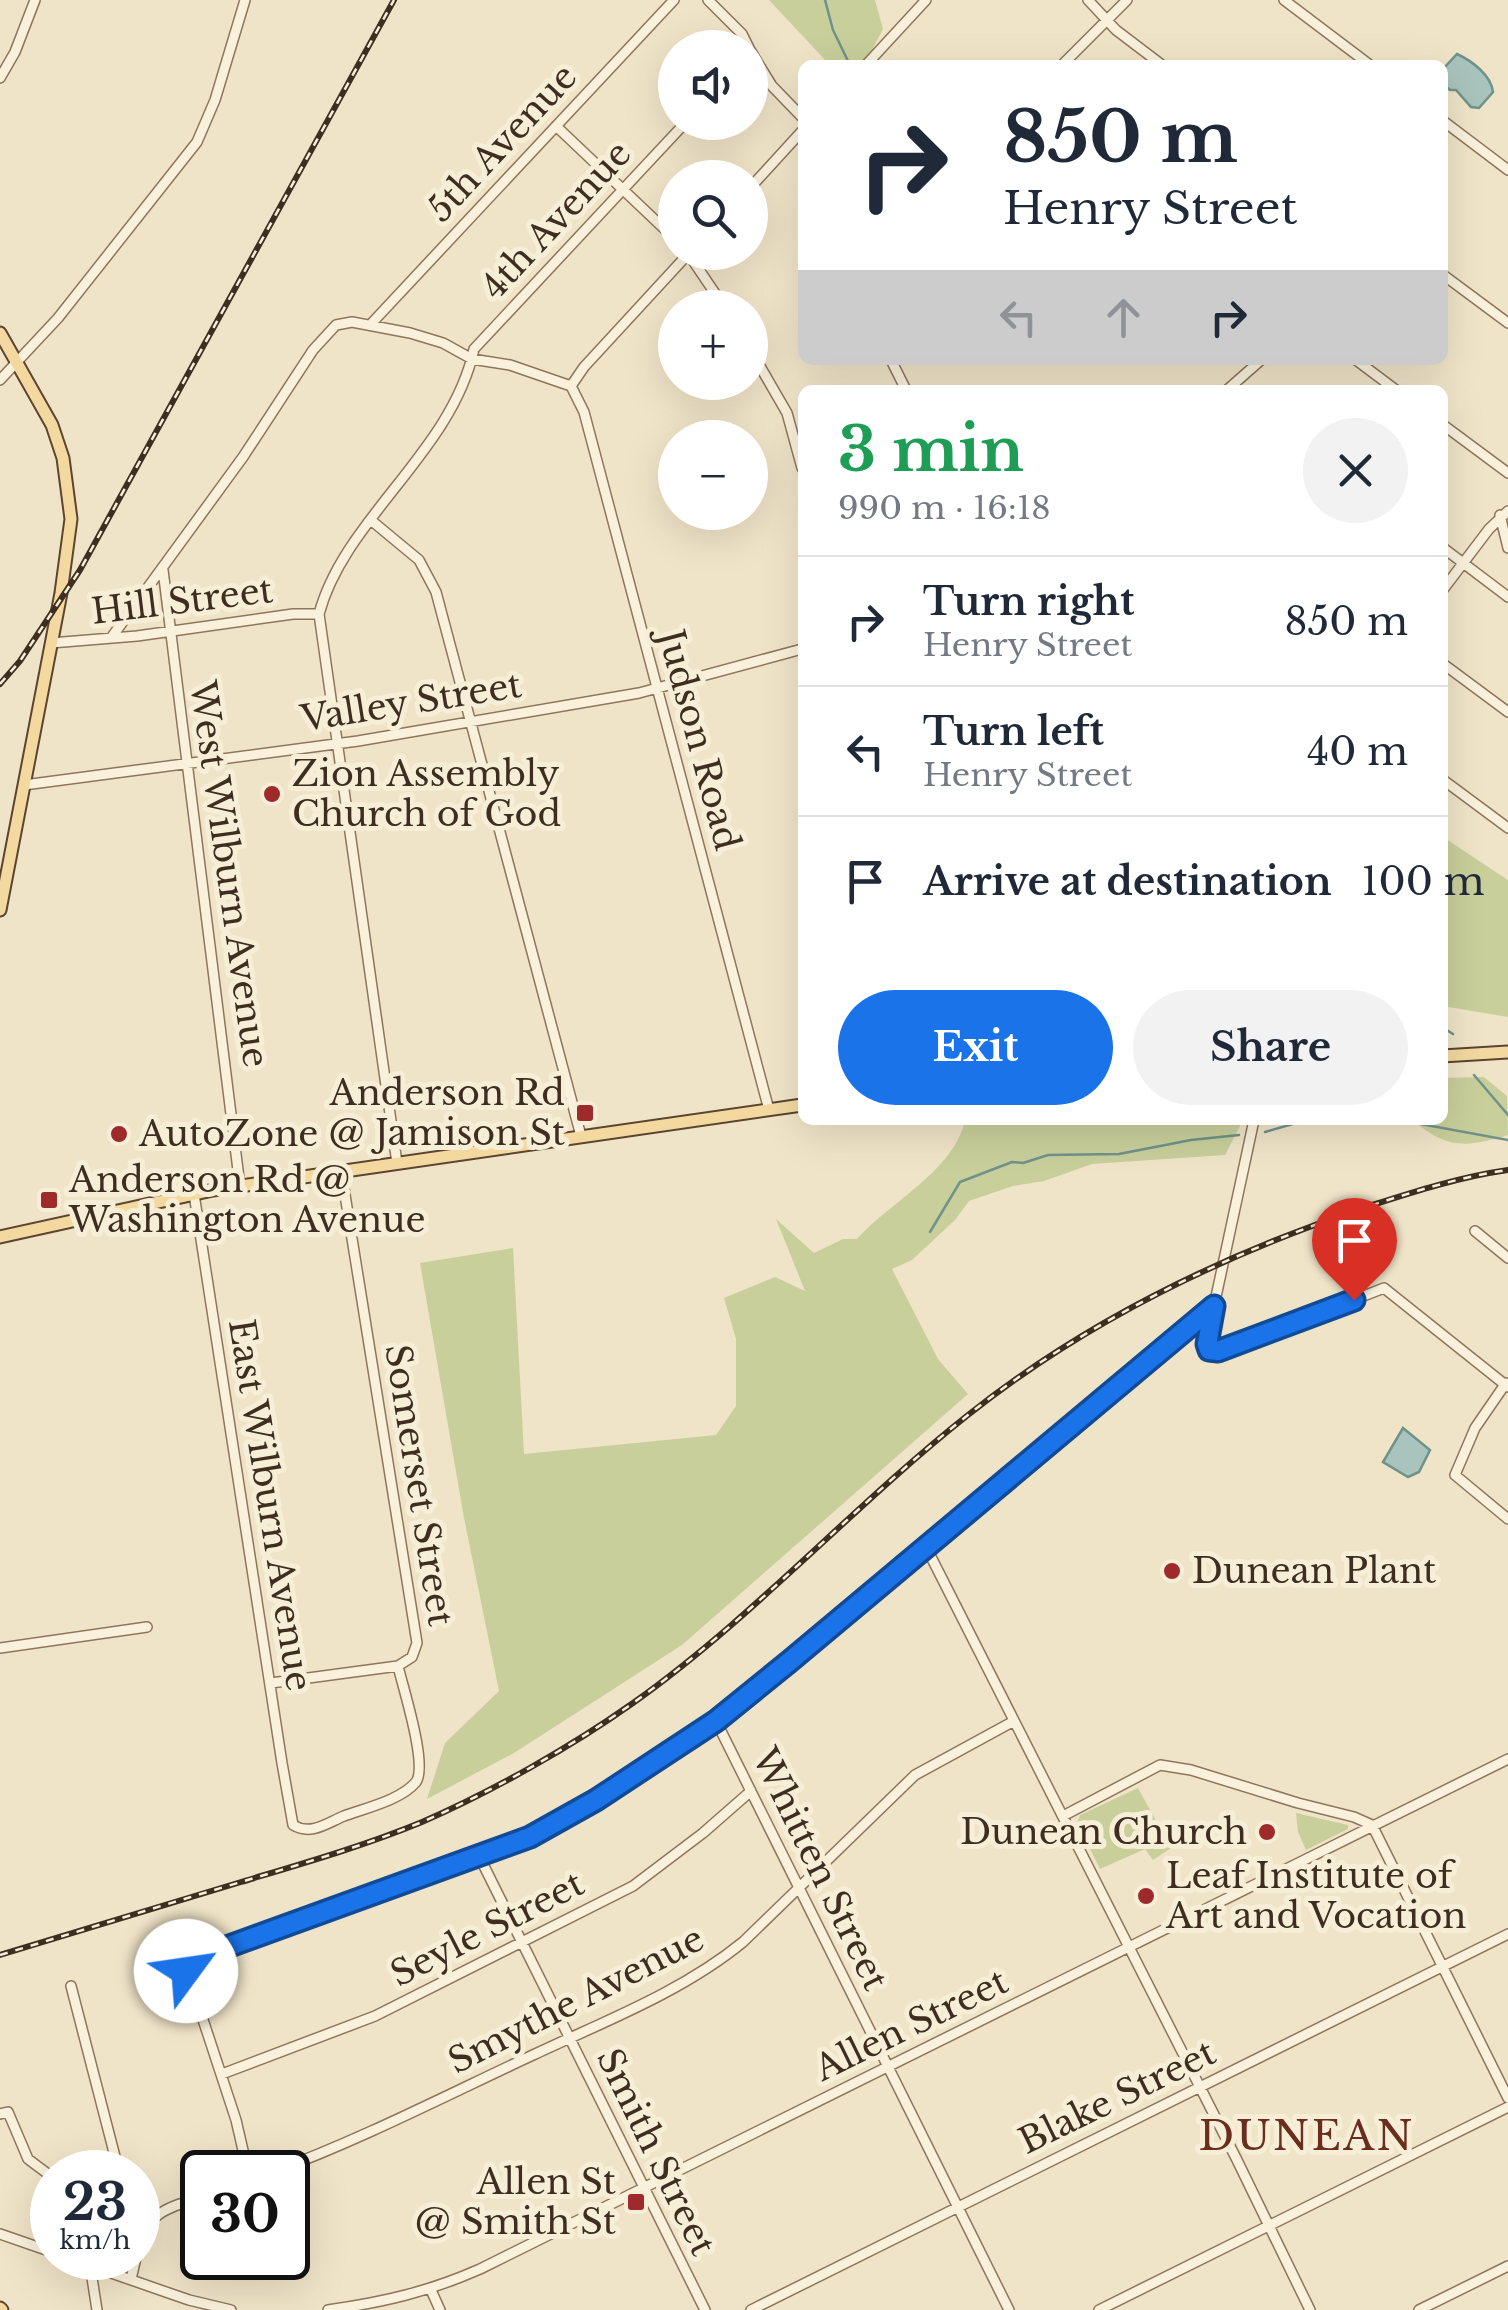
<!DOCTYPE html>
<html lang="en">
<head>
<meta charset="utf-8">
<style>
  :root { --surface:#fff; --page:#f2f2f3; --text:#1f2937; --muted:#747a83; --line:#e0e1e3; --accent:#1a73e8 }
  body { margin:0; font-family:"Libre Baskerville",serif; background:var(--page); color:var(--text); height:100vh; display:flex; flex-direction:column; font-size:38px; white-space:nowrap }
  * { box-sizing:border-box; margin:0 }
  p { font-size:32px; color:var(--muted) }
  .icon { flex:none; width:55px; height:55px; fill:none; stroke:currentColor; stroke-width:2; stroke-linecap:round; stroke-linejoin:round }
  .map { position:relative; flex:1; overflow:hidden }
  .panel { position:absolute; left:798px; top:385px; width:650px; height:740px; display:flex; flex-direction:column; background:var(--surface); border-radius:15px; box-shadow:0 10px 40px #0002 }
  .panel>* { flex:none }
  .hud { position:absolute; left:798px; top:60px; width:650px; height:305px; border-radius:15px; box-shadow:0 10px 40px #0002; background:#fff; color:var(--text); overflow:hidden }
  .tools { position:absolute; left:658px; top:30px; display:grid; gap:20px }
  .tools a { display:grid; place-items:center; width:110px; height:110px; border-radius:50%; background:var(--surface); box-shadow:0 10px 40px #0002; font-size:50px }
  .speed { position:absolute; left:30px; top:2150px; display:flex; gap:20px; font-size:50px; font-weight:700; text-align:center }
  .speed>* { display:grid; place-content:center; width:130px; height:130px; border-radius:50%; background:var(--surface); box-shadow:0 10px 40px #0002; line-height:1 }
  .speed small { font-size:25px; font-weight:400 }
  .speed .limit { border:5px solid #111; border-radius:15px; background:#fff; color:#111 }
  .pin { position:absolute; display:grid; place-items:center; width:85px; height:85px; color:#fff; margin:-102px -42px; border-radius:50% 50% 50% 0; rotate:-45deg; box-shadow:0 0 10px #0007 }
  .pin .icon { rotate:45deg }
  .me { position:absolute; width:110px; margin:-55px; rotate:59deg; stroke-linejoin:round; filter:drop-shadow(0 0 8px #0008) }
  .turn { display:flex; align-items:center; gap:35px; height:210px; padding:0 40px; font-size:45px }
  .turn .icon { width:130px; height:130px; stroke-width:2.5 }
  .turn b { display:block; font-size:70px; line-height:85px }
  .lanes { display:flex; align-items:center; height:95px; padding:0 40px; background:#0003; justify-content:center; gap:50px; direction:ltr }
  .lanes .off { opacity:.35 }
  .round { display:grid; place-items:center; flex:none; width:105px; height:105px; border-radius:52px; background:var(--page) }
  .head { display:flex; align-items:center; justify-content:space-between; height:170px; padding:0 40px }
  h1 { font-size:60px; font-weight:800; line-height:75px; color:#1e9e55 }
  .cta { display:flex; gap:20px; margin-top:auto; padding:20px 40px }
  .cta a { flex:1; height:115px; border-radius:60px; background:var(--accent); color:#fff; font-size:40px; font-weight:800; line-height:115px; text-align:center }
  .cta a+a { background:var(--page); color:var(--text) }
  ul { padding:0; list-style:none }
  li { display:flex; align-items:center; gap:30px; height:130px; padding:0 40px; border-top:2px solid var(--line) }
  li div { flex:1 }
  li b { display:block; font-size:38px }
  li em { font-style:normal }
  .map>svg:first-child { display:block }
  .green { fill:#c9cf9b }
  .water { fill:#a9c4bc; stroke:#6f938a; stroke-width:2.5 }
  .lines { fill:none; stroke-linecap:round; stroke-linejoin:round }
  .stream { stroke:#6f938a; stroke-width:2.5 }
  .minor-casing { stroke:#8d765c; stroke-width:12 }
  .major-casing { stroke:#5b4430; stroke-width:15 }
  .minor { stroke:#faf1dc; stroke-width:9 }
  .major { stroke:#f3d9a0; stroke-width:11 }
  .rail-casing { stroke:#3d2e20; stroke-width:6 }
  .rail { stroke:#f7eed8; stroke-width:2.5; stroke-dasharray:8; stroke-linecap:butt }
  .route-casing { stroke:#114b97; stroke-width:25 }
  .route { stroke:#1a73e8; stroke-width:18 }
  .poi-dot { fill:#9e2a2b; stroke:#f7eed8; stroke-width:4 }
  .labels { text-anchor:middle; stroke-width:10; stroke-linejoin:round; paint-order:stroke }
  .street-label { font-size:35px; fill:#3d2e20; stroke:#f7eed8 }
  .poi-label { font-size:35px; fill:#3d2e20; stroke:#f7eed8; text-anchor:start }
  .quarter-label { font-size:40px; letter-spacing:2.5px; fill:#6b2e1e; stroke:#f7eed8 }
</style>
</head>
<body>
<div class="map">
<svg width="1508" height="2310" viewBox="0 0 1508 2310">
  <rect width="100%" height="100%" fill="#f0e4c8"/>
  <path class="green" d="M769 0H875L883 29 864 65 827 62Z
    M1443 837 1508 880V1017L1443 1006Z
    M1484 1077 1507 1096 1508 1135C1467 1148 1446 1149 1413 1120H1442L1443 1078Z
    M965 1120H1243L1225 1155 1092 1164 1044 1181 1013 1186 969 1201 955 1220 912 1260 892 1269 938 1359 968 1394 682 1645 514 1753 427 1799 445 1743 499 1691 464 1518 420 1263 513 1248 524 1454 716 1435 736 1406V1339L724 1298 775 1277 805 1291 776 1219 814 1253 843 1239H857C891 1201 954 1171 965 1120Z
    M1138 1788 1171 1848 1153 1860 1145 1849 1100 1869 1077 1823 1080 1815Z
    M1296 1813 1348 1825V1829L1306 1850 1298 1832Z"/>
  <path class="water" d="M1457 54C1472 61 1491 75 1493 92L1479 108 1471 107 1456 90H1450L1443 84V69Z
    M1403 1428 1430 1450 1419 1472 1408 1477 1383 1462Z"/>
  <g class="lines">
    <path class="stream" d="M825 0 833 30 848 61
      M1442 1027 1453 1034
      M1474 1075 1508 1115
      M1399 1120 1508 1140
      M1265 1132 1307 1120
      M930 1232 960 1182 1012 1162 1023 1163 1048 1155 1119 1154 1191 1140 1239 1135"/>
    <g class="minor-casing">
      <path id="minor" d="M708 0 742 34 749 48
        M1088 0 1116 30 1162 65
        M1284 0 1370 65
        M750 50 772 86 802 117
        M866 65 926 0
        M1062 65 1127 0
        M0 78 15 52 35 0
        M1442 120 1508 170
        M556 126 675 239
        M750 188 802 131
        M687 252 725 308
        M1442 274 1508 323
        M370 325 674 0
        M750 349 787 413 802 468
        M891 360 906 390
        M1356 360 1396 390
        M0 380 58 318 197 142 215 100 245 0
        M571 386 584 412 769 1110
        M571 386 584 367 690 252
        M1227 390 1261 360
        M1442 424 1508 473
        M1500 515 1508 548
        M372 521 419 560 436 592 581 1136
        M1442 547 1508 597
        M163 570 240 1186
        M1442 591 1489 529 1508 511
        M111 638 243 457 313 350 336 325 352 322 410 333 443 343 472 359 510 365 571 386
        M51 643 137 636 293 614H319
        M1442 663 1508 712
        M1442 779 1508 828
        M24 785 358 741 639 693 802 649
        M1254 1120 1214 1306 1209 1350H1226L1384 1288 1508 1387
        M397 1163 319 614C344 519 452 452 474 349L686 122
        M341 1170 417 1643 412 1657 398 1666
        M194 1194 282 1763 293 1825C311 1836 327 1823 344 1816 366 1808 401 1800 416 1782 428 1765 403 1688 398 1666
        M1475 1231 1508 1258
        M1506 1383 1475 1428 1455 1475 1508 1519
        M926 1547 1237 2160 1310 2310
        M0 1648 147 1627
        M271 1683 398 1666
        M716 1721 1009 2310
        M1063 1816 1160 1765 1191 1770 1298 1803 1354 1817 1372 1825 1508 2098
        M479 1856 705 2310
        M71 1986 119 2172
        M222 2074 375 2016 633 1886 703 1833 751 1791
        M0 2114 8 2112 28 2159 52 2177
        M101 2172 117 2169
        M248 2172 236 2120 187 1971 191 1960 530 1837 596 1801 716 1721 790 1661 1214 1306
        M273 2172C362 2139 447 2095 533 2055 603 2022 682 1992 743 1942L915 1775 1014 1721
        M0 2234 52 2252
        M138 2249C144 2213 172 2206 202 2197
        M68 2258 189 2300 231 2310
        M90 2265 97 2310
        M131 2279 136 2258
        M431 2290 440 2310
        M328 2310C384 2302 428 2292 480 2269L1508 1759
        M751 2310 1508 1934
        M1099 2310 1508 2107
        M1419 2310 1508 2266"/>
    </g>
    <g class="major-casing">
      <path id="major" d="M0 333 52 425 63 458 71 519 61 593 0 910
        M1442 1056 1508 1052
        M0 1237 213 1190 802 1105
        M0 2308 2 2310"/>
    </g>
    <use href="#minor" class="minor"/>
    <use href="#major" class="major"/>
    <g class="rail-casing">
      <path id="rail" d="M0 684 20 661 80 570 394 0
        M0 1955C80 1931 160 1906 241 1882 301 1864 364 1846 422 1822 491 1792 571 1747 633 1703 753 1618 853 1506 968 1415 1085 1322 1225 1254 1366 1207 1413 1192 1459 1177 1508 1170"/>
    </g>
    <use href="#rail" class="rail"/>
  </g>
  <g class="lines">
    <g class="route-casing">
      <path id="route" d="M186 1971 191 1960 530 1837 596 1800 716 1721 790 1661 1214 1306 1207 1344 1209 1350 1218 1351 1354 1300"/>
    </g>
    <use href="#route" class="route"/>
  </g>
  <g class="poi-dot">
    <circle cx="272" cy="794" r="10"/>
    <rect x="575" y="1103" width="20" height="20" rx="5"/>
    <circle cx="119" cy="1134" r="10"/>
    <rect x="39" y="1190" width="20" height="20" rx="5"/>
    <circle cx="1172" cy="1571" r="10"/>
    <circle cx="1267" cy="1832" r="10"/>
    <circle cx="1146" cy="1896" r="10"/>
    <rect x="626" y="2192" width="20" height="20" rx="5"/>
  </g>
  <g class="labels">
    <g class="street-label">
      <text transform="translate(502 143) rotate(-47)" y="12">5th Avenue</text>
      <text transform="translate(556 220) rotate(-47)" y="12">4th Avenue</text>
      <text transform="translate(182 601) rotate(-7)" y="12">Hill Street</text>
      <text transform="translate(411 702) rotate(-9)" y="12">Valley Street</text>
      <text transform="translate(699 740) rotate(75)" y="12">Judson Road</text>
      <text transform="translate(229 874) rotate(82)" y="12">West Wilburn Avenue</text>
      <text transform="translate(419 1485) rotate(81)" y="12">Somerset Street</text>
      <text transform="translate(270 1505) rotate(81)" y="12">East Wilburn Avenue</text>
      <text transform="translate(820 1869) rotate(64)" y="12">Whitten Street</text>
      <text transform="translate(487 1929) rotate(-27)" y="12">Seyle Street</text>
      <text transform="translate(576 2000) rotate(-27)" y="12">Smythe Avenue</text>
      <text transform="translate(911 2025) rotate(-26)" y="12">Allen Street</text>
      <text transform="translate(1117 2097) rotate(-26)" y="12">Blake Street</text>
      <text transform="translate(656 2152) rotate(64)" y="12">Smith Street</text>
    </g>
    <g class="poi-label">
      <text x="292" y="786">Zion Assembly<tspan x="292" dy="40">Church of God</tspan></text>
      <text x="565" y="1105" text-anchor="end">Anderson Rd<tspan x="565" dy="40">@ Jamison St</tspan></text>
      <text x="139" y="1146">AutoZone</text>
      <text x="69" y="1192">Anderson Rd @<tspan x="69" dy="40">Washington Avenue</tspan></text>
      <text x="1192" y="1583">Dunean Plant</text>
      <text x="1247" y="1844" text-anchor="end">Dunean Church</text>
      <text x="1166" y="1888">Leaf Institute of<tspan x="1166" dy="40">Art and Vocation</tspan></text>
      <text x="616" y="2194" text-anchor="end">Allen St<tspan x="616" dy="40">@ Smith St</tspan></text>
    </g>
    <g class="quarter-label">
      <text x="1307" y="2150">DUNEAN</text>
    </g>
  </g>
</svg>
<div class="tools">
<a><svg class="icon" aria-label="sound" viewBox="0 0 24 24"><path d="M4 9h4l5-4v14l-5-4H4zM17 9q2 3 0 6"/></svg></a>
<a><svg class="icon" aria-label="search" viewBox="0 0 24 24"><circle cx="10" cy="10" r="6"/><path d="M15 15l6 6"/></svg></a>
<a>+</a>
<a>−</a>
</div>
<div class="speed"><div>23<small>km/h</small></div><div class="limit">30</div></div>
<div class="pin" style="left:1354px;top:1300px;background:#d93025"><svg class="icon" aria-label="arrive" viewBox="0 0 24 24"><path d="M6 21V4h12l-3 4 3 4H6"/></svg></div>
<svg class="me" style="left:186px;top:1971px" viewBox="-20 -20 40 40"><circle r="19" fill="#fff"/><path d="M0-13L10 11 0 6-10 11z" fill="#1a73e8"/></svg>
<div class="hud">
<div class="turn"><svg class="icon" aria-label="right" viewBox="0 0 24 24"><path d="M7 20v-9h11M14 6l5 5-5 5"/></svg><div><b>850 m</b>Henry Street</div></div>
<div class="lanes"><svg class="icon off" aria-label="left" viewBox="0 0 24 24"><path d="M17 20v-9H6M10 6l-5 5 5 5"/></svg><svg class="icon off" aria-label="ahead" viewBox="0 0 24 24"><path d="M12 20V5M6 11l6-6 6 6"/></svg><svg class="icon" aria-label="right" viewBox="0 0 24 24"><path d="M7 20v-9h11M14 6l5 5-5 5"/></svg></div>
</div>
<section class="panel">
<div class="head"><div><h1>3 min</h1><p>990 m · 16:18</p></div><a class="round"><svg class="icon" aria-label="close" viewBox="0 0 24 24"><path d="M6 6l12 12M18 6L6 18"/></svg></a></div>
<ul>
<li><svg class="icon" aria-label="right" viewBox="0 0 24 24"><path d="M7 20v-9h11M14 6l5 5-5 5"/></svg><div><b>Turn right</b><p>Henry Street</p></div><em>850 m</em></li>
<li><svg class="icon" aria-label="left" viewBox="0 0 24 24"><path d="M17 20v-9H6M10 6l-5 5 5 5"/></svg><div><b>Turn left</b><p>Henry Street</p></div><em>40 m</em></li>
<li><svg class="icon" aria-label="arrive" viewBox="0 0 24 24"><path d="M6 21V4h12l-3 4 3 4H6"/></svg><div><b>Arrive at destination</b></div><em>100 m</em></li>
</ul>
<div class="cta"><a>Exit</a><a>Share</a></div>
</section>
</div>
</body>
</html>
